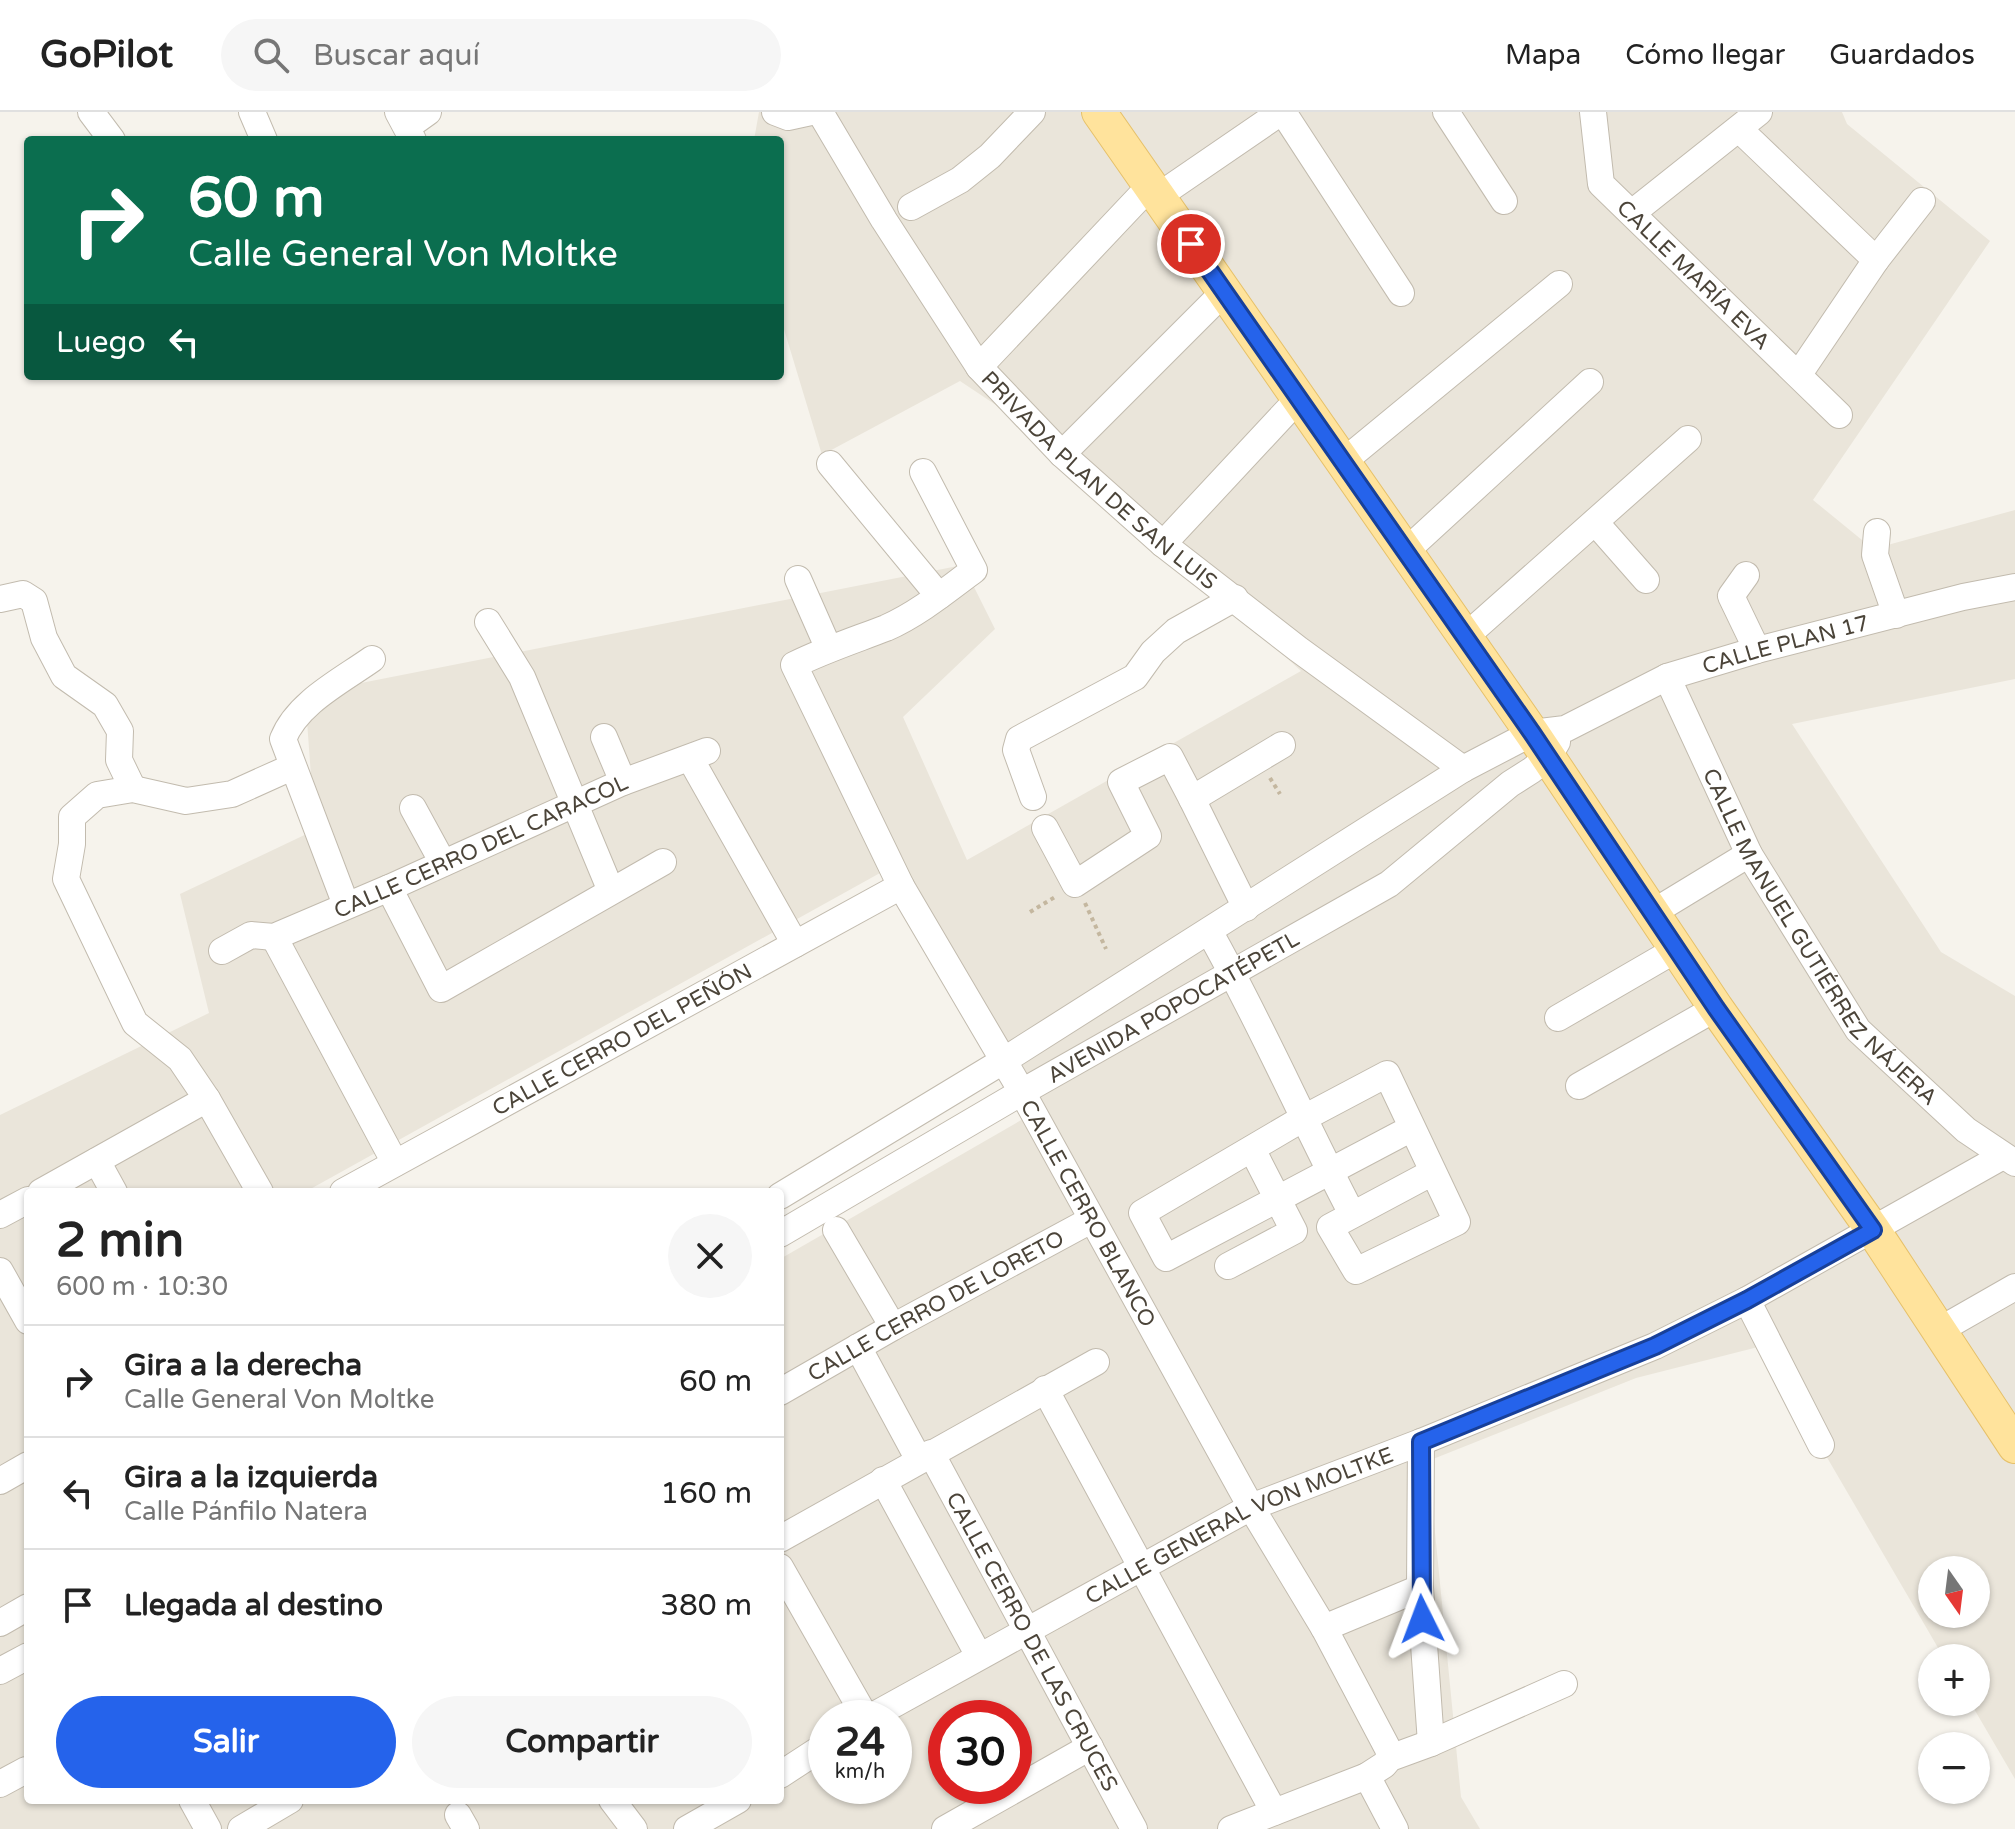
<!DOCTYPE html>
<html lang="es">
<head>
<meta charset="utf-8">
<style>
  :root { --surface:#fff; --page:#f6f6f6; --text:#222; --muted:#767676; --line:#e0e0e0; --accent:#2563eb }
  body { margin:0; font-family:"Varela Round",sans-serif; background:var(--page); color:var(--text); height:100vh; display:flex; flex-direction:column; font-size:30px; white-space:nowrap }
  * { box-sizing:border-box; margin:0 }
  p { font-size:26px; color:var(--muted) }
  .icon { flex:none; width:44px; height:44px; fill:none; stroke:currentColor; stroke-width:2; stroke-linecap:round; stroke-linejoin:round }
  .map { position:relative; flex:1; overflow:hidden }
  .panel { position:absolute; left:24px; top:1076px; width:760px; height:616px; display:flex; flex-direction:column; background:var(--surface); border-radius:8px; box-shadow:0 2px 6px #0004 }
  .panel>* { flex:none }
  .top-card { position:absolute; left:24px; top:24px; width:760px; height:244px; border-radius:8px; box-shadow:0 2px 6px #0004; background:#0b6e4f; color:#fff; overflow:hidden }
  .needle { width:52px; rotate:166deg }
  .buttons { position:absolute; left:1918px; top:1444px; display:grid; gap:16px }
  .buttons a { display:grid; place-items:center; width:72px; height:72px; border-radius:50%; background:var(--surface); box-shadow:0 2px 6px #0004; font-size:40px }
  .speed { position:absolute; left:808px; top:1588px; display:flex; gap:16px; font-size:40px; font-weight:700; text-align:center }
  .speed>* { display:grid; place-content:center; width:104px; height:104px; border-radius:50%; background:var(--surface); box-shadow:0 2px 6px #0004; line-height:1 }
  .speed small { font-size:20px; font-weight:400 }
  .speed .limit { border:12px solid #d22; background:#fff; color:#111 }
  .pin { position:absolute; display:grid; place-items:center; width:68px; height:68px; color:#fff; margin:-34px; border:4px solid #fff; border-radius:50%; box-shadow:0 2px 8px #0007 }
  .me { position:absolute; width:88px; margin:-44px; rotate:357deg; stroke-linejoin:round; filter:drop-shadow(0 0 6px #0008) }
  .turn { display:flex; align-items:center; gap:28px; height:168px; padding:0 32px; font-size:36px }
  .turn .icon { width:104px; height:104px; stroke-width:2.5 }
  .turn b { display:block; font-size:56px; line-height:68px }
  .then { display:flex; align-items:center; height:76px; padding:0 32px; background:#0003; gap:16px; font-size:30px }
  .round { display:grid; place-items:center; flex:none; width:84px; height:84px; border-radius:42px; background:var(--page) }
  .head { display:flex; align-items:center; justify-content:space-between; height:136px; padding:0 32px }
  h1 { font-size:48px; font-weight:700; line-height:60px }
  .cta { display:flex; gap:16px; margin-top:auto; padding:16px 32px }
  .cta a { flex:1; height:92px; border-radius:48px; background:var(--accent); color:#fff; font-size:32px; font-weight:700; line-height:92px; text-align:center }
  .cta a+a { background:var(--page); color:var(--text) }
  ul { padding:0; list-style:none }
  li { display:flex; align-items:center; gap:24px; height:112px; padding:0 32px; border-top:2px solid var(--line) }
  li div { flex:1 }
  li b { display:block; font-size:30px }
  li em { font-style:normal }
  header { display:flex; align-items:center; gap:48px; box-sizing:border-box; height:112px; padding:0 40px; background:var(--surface); border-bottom:2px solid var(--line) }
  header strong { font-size:38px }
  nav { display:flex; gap:44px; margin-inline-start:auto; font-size:28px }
  .search { width:560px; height:72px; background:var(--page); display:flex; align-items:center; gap:20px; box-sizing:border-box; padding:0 28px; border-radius:44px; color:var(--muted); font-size:30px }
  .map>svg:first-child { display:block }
  .residential { fill:#eae5da; fill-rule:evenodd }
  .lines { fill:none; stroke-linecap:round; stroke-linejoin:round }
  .minor-casing { stroke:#c2bbae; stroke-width:28 }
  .major-casing { stroke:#e6c16a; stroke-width:36 }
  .path { stroke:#c4b79f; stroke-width:4; stroke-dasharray:4 4; stroke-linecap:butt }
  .minor { stroke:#fff; stroke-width:26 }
  .major { stroke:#ffe39c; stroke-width:34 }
  .route-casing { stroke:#184099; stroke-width:20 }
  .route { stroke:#2563eb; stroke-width:14 }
  .labels { text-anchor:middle; stroke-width:6; stroke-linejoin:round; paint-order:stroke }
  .street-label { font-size:22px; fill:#4b4439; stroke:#fff }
</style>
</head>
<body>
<header>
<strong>GoPilot</strong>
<div class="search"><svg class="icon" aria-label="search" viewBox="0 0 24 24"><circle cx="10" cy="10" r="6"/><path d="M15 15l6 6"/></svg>Buscar aquí</div>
<nav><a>Mapa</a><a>Cómo llegar</a><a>Guardados</a></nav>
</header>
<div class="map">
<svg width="2015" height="1717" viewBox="0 0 2015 1717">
  <rect width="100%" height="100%" fill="#f6f3ec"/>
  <path class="residential" d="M759 0H1842L1847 12 1990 129 1813 388 1873 437 2015 398V567L1792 612 1941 840 2015 884V1667L1970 1590H1976V1546H1944L1762 1234 1636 1266 1428 1349 1461 1685 1480 1717H0V1003L209 901 180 782 315 718 305 582 963 453 995 517 903 605 967 748 1301 559 1063 338 960 269 822 343 780 204V28H754ZM880 761 1023 1007 780 1147V1688H28V1080H305ZM1932 1458H1976V1502H1932ZM826 1606H894V1674H826ZM946 1606H1014V1674H946Z"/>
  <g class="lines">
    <g class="minor-casing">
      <g id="minor">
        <path d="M91 0 112 28"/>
        <path d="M252 0 264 28"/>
        <path d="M398 0 413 28"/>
        <path d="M775 0 788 5 811 0"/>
        <path id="s1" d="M820 0 884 108 979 255 1062 342 1163 432 1298 537 1463 657"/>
        <path d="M1283 0 1401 181"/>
        <path d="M1446 0 1504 89"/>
        <path id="s2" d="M1593 0 1601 72 1839 303"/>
        <path d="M407 15 428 0"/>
        <path d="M1739 17 1876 148"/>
        <path d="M1157 85 1281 0"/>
        <path d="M911 95 960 68 990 44 1032 0"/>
        <path d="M1632 101 1759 0"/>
        <path d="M979 255 1150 74"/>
        <path d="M1799 262 1876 148 1922 89"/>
        <path d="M1062 342 1224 180"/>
        <path d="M1344 349 1559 172"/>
        <path d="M830 352 939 484"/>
        <path id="s3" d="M923 360 974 458C947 478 918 502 886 516 855 528 824 538 794 553L901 774 1022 980 1251 1395 1324 1516 1388 1637 1390 1646"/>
        <path d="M1595 410 1646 468"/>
        <path d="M1877 420 1875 443 1896 503"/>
        <path d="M1163 432 1300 285"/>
        <path d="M1405 440 1590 270"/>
        <path d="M1746 463 1731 484 1757 538"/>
        <path d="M798 467 828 535"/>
        <path d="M0 487 23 482 34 489 44 526 64 564 105 593 120 619 119 648 133 677"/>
        <path d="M488 510 522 565 611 779"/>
        <path d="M1465 525 1688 327"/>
        <path id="s4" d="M1667 565 1749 742 1858 918 1966 1018 2015 1051"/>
        <path d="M604 625 623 670"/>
        <path d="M690 646 795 832"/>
        <path d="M1033 685 1016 638 1019 627 1135 565 1153 540 1176 519 1235 486"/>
        <path d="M1192 687 1246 796"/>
        <path d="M413 696 443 751"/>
        <path d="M1045 716 1075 772 1148 724 1121 670 1170 645 1192 687 1282 633"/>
        <path d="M389 776 441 877 663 750"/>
        <path d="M346 793 283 627C297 591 341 569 372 547"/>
        <path d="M1652 801 1749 742"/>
        <path d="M1209 819C1261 911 1303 1009 1352 1102"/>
        <path d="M274 825 395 1051"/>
        <path id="s5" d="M222 839 251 823 274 825 389 776 623 670 707 639"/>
        <path d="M1558 906 1677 837"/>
        <path d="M1579 974 1716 896"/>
        <path d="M1412 1016 1166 1146 1142 1101 1302 1007 1387 962 1457 1110 1356 1159 1330 1115 1433 1060"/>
        <path d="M97 1049 114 1080"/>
        <path d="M41 1080 207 987"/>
        <path d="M260 1080 207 987 180 947 135 911 66 767 72 732V705L97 683 133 677 186 689 232 682 292 655"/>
        <path id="s6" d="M343 1080 901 774"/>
        <path id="s7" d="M780 1084 1003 949 1463 657 1532 621 1565 617 1667 565 1757 538 1963 485 2015 475"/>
        <path d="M0 1103 28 1088"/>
        <path d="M836 1118 893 1215"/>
        <path id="s8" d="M780 1122 1022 980 1389 772 1510 672 1532 658 1548 645 1557 630"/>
        <path d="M1228 1154 1294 1119 1252 1037"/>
        <path d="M0 1159 28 1209"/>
        <path d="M1747 1188 1821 1333"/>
        <path d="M1938 1219 2015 1175"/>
        <path d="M858 1235 919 1348"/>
        <path d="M1045 1277 1274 1700"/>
        <path id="s9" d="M780 1280 893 1215 1091 1108"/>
        <path d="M1421 1330 1420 1476 1431 1631"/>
        <path id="s10" d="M931 1341 1134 1717"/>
        <path d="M883 1368 979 1544"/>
        <path d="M0 1369 28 1353"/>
        <path d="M780 1427 1096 1250"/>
        <path d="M780 1455 866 1606"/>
        <path d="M0 1511 28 1495"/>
        <path d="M1324 1516 1420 1476"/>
        <path d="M0 1559 28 1544"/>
        <path id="s11" d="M869 1606 1251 1395 1421 1330 1655 1234 1747 1188 2003 1044"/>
        <path d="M780 1663 826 1633"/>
        <path d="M1367 1664 1395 1717"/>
        <path d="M0 1672 26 1658"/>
        <path d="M192 1688 208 1717"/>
        <path d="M612 1688 634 1717"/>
        <path d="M458 1703 466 1717"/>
        <path d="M241 1717 290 1688"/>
        <path d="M687 1717 738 1688"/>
        <path d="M945 1717 1090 1635"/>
        <path d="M1231 1717 1367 1664 1384 1653 1390 1646 1431 1631 1564 1572"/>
      </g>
    </g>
    <g class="major-casing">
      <path id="major" d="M1099 0 1532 621 1716 896 1873 1118 2015 1334"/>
    </g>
    <path class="path" d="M1270 666 1280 682
      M1085 791 1106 837
      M1030 800 1055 785"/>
    <use href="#minor" class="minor"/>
    <use href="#major" class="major"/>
  </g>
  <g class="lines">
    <g class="route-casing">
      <path id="route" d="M1191 132 1532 621 1716 896 1873 1118 1747 1188 1655 1234 1421 1330 1422 1507"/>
    </g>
    <use href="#route" class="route"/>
  </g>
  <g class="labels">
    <g class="street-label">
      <text dy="8" stroke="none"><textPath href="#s2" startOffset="202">CALLE MARÍA EVA</textPath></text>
      <text dy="8" stroke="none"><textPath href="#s1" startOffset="466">PRIVADA PLAN DE SAN LUIS</textPath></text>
      <text dy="8" stroke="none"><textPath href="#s7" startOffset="1154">CALLE PLAN 17</textPath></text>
      <text dy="8" stroke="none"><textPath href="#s5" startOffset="282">CALLE CERRO DEL CARACOL</textPath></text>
      <text dy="8" stroke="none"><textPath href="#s4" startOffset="304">CALLE MANUEL GUTIÉRREZ NÁJERA</textPath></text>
      <text dy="8" stroke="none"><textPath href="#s8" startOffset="454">AVENIDA POPOCATÉPETL</textPath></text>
      <text dy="8" stroke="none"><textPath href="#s6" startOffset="318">CALLE CERRO DEL PEÑÓN</textPath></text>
      <text dy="8" stroke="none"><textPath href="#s3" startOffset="938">CALLE CERRO BLANCO</textPath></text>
      <text dy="8" stroke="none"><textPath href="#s9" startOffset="178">CALLE CERRO DE LORETO</textPath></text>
      <text dy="8" stroke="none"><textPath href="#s11" startOffset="418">CALLE GENERAL VON MOLTKE</textPath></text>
      <text dy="8" stroke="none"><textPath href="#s10" startOffset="214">CALLE CERRO DE LAS CRUCES</textPath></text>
    </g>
  </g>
</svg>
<div class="buttons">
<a><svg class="needle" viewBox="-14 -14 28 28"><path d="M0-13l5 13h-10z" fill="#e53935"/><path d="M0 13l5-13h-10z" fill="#767676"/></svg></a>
<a>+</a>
<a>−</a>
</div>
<div class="speed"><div>24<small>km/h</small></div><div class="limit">30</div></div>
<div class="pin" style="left:1191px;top:132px;background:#d93025"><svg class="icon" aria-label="arrive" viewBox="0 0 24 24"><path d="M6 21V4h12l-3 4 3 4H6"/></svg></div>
<svg class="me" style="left:1422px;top:1507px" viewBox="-20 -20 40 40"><path d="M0-17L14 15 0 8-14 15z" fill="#2563eb" stroke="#fff" stroke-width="4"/></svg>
<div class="top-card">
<div class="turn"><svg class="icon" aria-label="right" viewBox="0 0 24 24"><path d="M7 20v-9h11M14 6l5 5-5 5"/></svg><div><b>60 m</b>Calle General Von Moltke</div></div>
<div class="then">Luego<svg class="icon" aria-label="left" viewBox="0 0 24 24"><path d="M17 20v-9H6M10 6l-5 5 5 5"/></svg></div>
</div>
<section class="panel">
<div class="head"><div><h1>2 min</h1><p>600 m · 10:30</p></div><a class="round"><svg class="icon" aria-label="close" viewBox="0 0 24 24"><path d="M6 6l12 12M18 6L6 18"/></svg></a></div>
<ul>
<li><svg class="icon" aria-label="right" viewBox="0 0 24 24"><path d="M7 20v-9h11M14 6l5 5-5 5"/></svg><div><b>Gira a la derecha</b><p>Calle General Von Moltke</p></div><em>60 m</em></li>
<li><svg class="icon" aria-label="left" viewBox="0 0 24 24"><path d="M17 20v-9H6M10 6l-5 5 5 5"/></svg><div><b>Gira a la izquierda</b><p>Calle Pánfilo Natera</p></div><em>160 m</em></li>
<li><svg class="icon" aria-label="arrive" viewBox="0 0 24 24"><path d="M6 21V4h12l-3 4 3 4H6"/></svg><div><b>Llegada al destino</b></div><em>380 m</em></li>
</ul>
<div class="cta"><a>Salir</a><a>Compartir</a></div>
</section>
</div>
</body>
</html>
